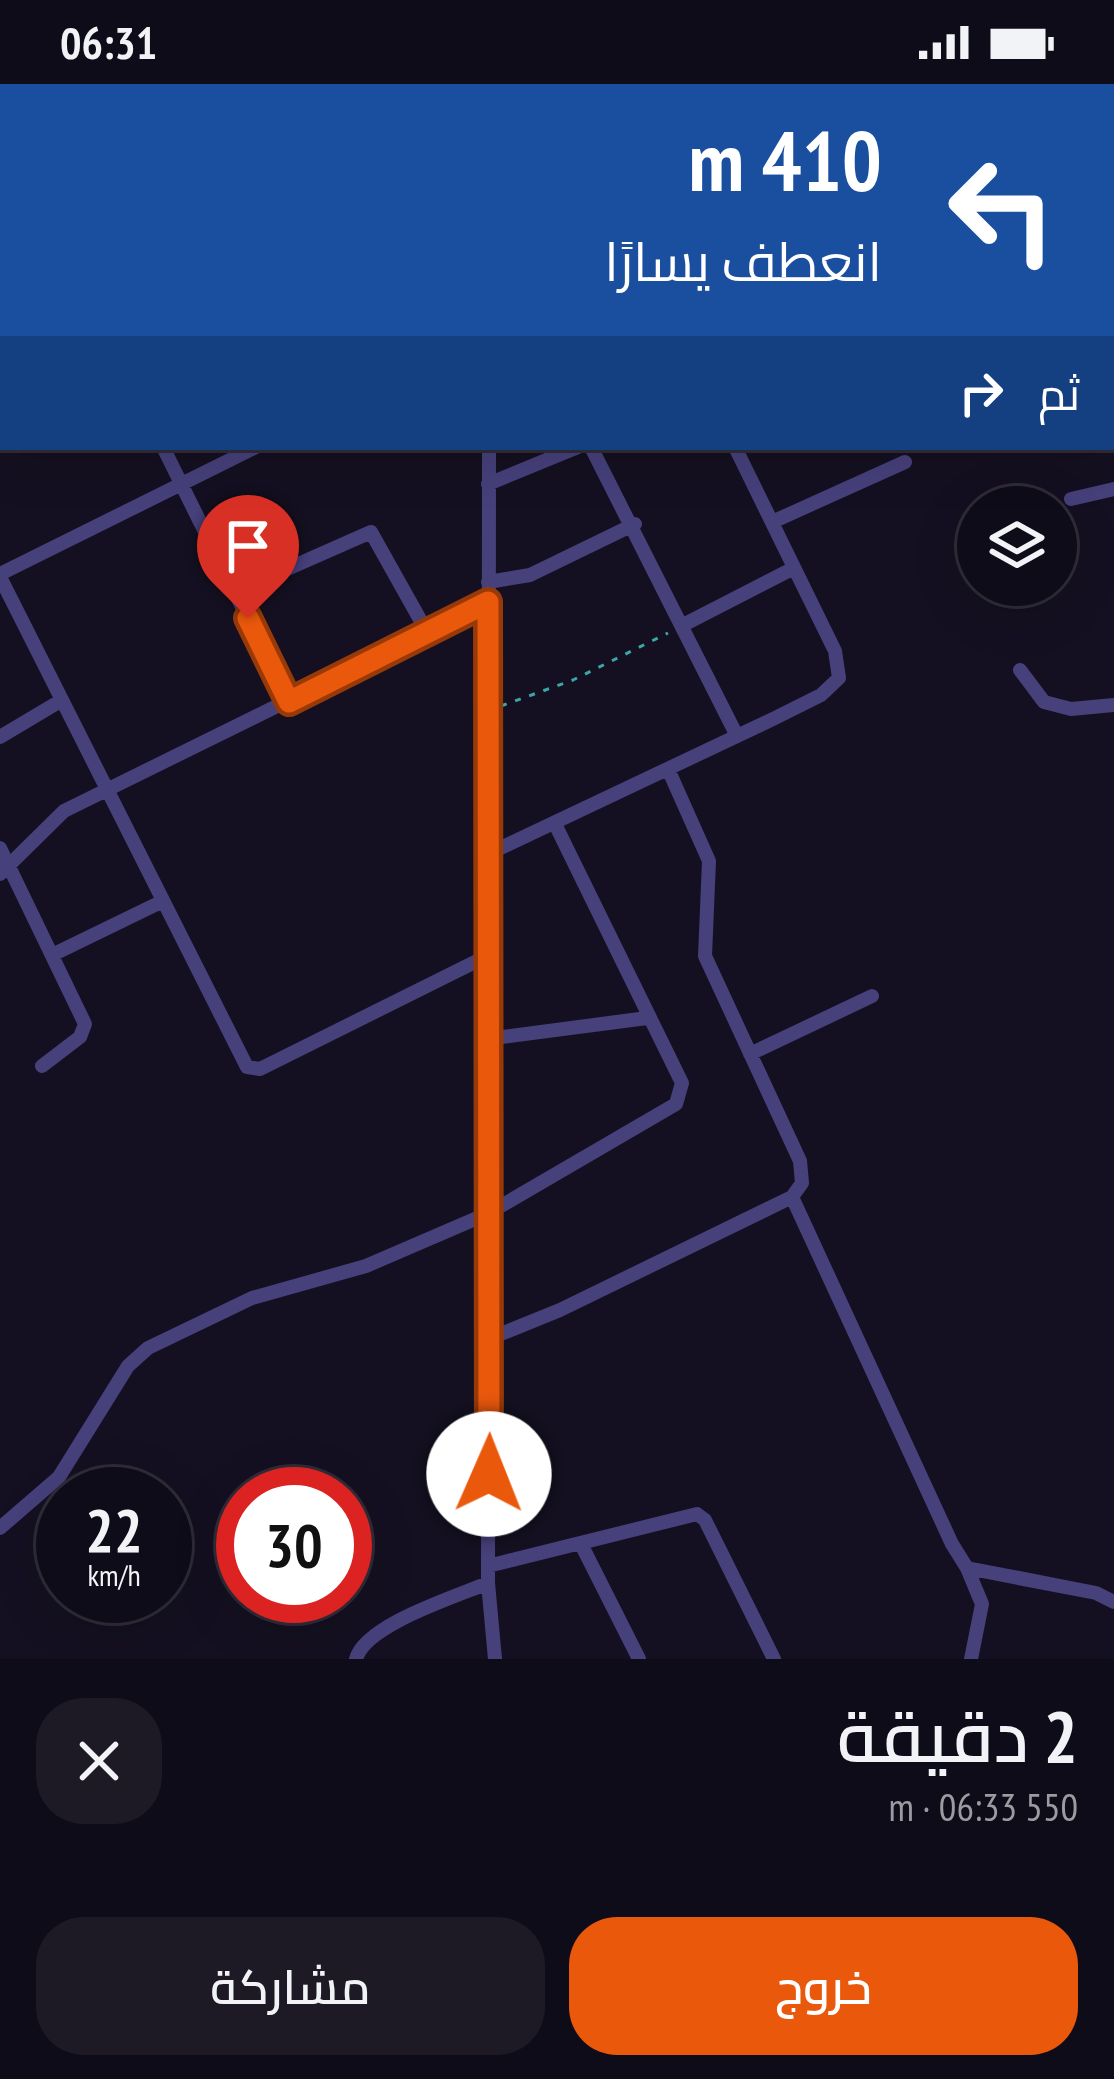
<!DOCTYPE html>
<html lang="ar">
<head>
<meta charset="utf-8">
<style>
  :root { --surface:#0f0c19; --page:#1d1a26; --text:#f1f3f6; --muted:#9b9ba2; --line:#2f2c38; --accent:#ea580c }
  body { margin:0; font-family:"PT Sans Narrow",Cairo,sans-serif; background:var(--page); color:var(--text); direction:rtl; height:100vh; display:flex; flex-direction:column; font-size:45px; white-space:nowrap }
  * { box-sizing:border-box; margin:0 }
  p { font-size:39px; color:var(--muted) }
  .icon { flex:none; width:66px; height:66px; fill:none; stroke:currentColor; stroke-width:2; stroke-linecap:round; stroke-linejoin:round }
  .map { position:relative; height:1575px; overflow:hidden; direction:ltr }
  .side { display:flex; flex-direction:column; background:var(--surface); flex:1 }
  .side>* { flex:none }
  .guide { position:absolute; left:0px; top:0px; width:1116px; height:366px; box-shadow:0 12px 48px #0002,0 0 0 3px var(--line); direction:rtl; background:#1a4fa0; color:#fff; overflow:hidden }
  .tools { position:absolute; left:957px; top:402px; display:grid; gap:24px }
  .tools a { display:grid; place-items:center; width:120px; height:120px; border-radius:50%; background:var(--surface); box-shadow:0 12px 48px #0002,0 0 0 3px var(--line); font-size:60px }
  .speed { position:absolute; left:36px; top:1383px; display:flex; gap:24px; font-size:60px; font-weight:700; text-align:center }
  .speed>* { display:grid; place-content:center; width:156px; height:156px; border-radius:50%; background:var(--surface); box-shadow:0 12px 48px #0002,0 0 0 3px var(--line); line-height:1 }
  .speed small { font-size:30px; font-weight:400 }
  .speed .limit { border:18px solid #d22; background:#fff; color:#111 }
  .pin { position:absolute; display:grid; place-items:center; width:102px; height:102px; color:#fff; margin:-123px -51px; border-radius:50% 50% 50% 0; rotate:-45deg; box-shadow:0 0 12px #0007 }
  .pin .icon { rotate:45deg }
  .me { position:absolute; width:132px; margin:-66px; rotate:1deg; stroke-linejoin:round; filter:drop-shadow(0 0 9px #0008) }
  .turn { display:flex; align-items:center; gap:42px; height:252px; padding:0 36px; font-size:54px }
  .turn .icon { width:156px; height:156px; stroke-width:2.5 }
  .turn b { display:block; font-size:84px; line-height:102px }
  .then { display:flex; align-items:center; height:114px; padding:0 36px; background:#0003; gap:24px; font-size:45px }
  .round { display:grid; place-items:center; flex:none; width:126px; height:126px; border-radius:48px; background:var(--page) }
  .head { display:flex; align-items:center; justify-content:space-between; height:204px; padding:0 36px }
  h1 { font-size:72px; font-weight:600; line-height:90px }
  .primary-button { display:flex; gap:24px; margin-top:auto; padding:24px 36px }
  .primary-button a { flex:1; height:138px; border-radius:48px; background:var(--accent); color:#fff; font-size:48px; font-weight:600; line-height:138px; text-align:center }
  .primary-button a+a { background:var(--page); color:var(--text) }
  .status { display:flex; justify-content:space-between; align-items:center; height:84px; padding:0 60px; background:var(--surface); direction:ltr }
  .status svg { height:33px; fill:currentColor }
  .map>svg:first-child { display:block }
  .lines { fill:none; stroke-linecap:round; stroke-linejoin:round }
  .path { stroke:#3ba7a7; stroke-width:3; stroke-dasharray:6 9; stroke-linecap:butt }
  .minor { stroke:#46407b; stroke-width:14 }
  .route-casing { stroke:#983908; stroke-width:30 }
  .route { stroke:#ea580c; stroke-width:21 }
</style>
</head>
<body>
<div class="status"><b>06:31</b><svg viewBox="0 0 49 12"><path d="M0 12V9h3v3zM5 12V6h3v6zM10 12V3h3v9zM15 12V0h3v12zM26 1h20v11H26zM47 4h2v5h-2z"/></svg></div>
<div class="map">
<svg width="1114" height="1575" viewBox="0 0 1114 1575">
  <rect width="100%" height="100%" fill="#141021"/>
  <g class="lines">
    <path class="path" d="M501 622 573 596 668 549"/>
    <path class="minor" d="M484 0V3
      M673 0 675 3
      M774 0 776 3
      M945 0 947 3
      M1087 0 1089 3
      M598 3V0
      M901 3 902 0
      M0 22 3 28
      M1113 56 1114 58
      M1113 179H1114
      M1113 317 1114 319
      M0 353 3 352
      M163 363 289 618
      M489 363 488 1499 495 1575
      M591 363 737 652
      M488 400 578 363
      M1071 415 1114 405
      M772 438 905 378
      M0 490 256 363
      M0 493 247 983 260 985 489 871
      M488 498 530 491 635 440
      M235 508 371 448 427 548
      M685 540 794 484
      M1020 586 1044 618 1071 625 1114 621
      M0 653 62 616
      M668 685 709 777 705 872 800 1077 802 1099 792 1113 952 1460 967 1484 1096 1509 1114 1518
      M0 764 85 940 80 953 42 982
      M490 769 775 634 821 611 839 594 835 567 735 363
      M0 790 64 727 488 518
      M52 871 161 818
      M487 955 647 934
      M750 970 872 912
      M491 1254 560 1226 792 1113
      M0 1444 59 1393 128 1282 148 1264 252 1214 366 1182 489 1129 676 1020 682 999 555 740
      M581 1460 639 1575
      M488 1482 697 1430 705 1436 774 1575
      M967 1484 982 1520 971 1575
      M356 1575C365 1541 455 1513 488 1499"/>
  </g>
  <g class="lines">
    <g class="route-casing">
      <path id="route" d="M248 534 289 618 488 518 489 1390"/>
    </g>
    <use href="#route" class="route"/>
  </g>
</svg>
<div class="tools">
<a><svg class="icon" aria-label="layers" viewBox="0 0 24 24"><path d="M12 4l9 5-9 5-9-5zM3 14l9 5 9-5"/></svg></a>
</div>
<div class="speed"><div>22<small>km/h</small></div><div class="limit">30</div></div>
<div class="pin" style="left:248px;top:534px;background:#d93025"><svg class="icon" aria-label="arrive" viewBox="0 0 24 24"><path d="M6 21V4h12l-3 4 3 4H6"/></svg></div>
<svg class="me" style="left:489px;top:1390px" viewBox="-20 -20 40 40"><circle r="19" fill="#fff"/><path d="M0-13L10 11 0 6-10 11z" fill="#ea580c"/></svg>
<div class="guide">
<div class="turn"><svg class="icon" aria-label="left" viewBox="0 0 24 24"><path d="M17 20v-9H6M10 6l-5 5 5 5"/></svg><div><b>410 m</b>انعطف يسارًا</div></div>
<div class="then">ثم<svg class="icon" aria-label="right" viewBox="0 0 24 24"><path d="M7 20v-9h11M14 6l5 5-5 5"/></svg></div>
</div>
</div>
<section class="side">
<div class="head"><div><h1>2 دقيقة</h1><p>550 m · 06:33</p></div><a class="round"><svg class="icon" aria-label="close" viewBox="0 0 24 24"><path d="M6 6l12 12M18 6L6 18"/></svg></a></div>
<div class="primary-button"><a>خروج</a><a>مشاركة</a></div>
</section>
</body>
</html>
